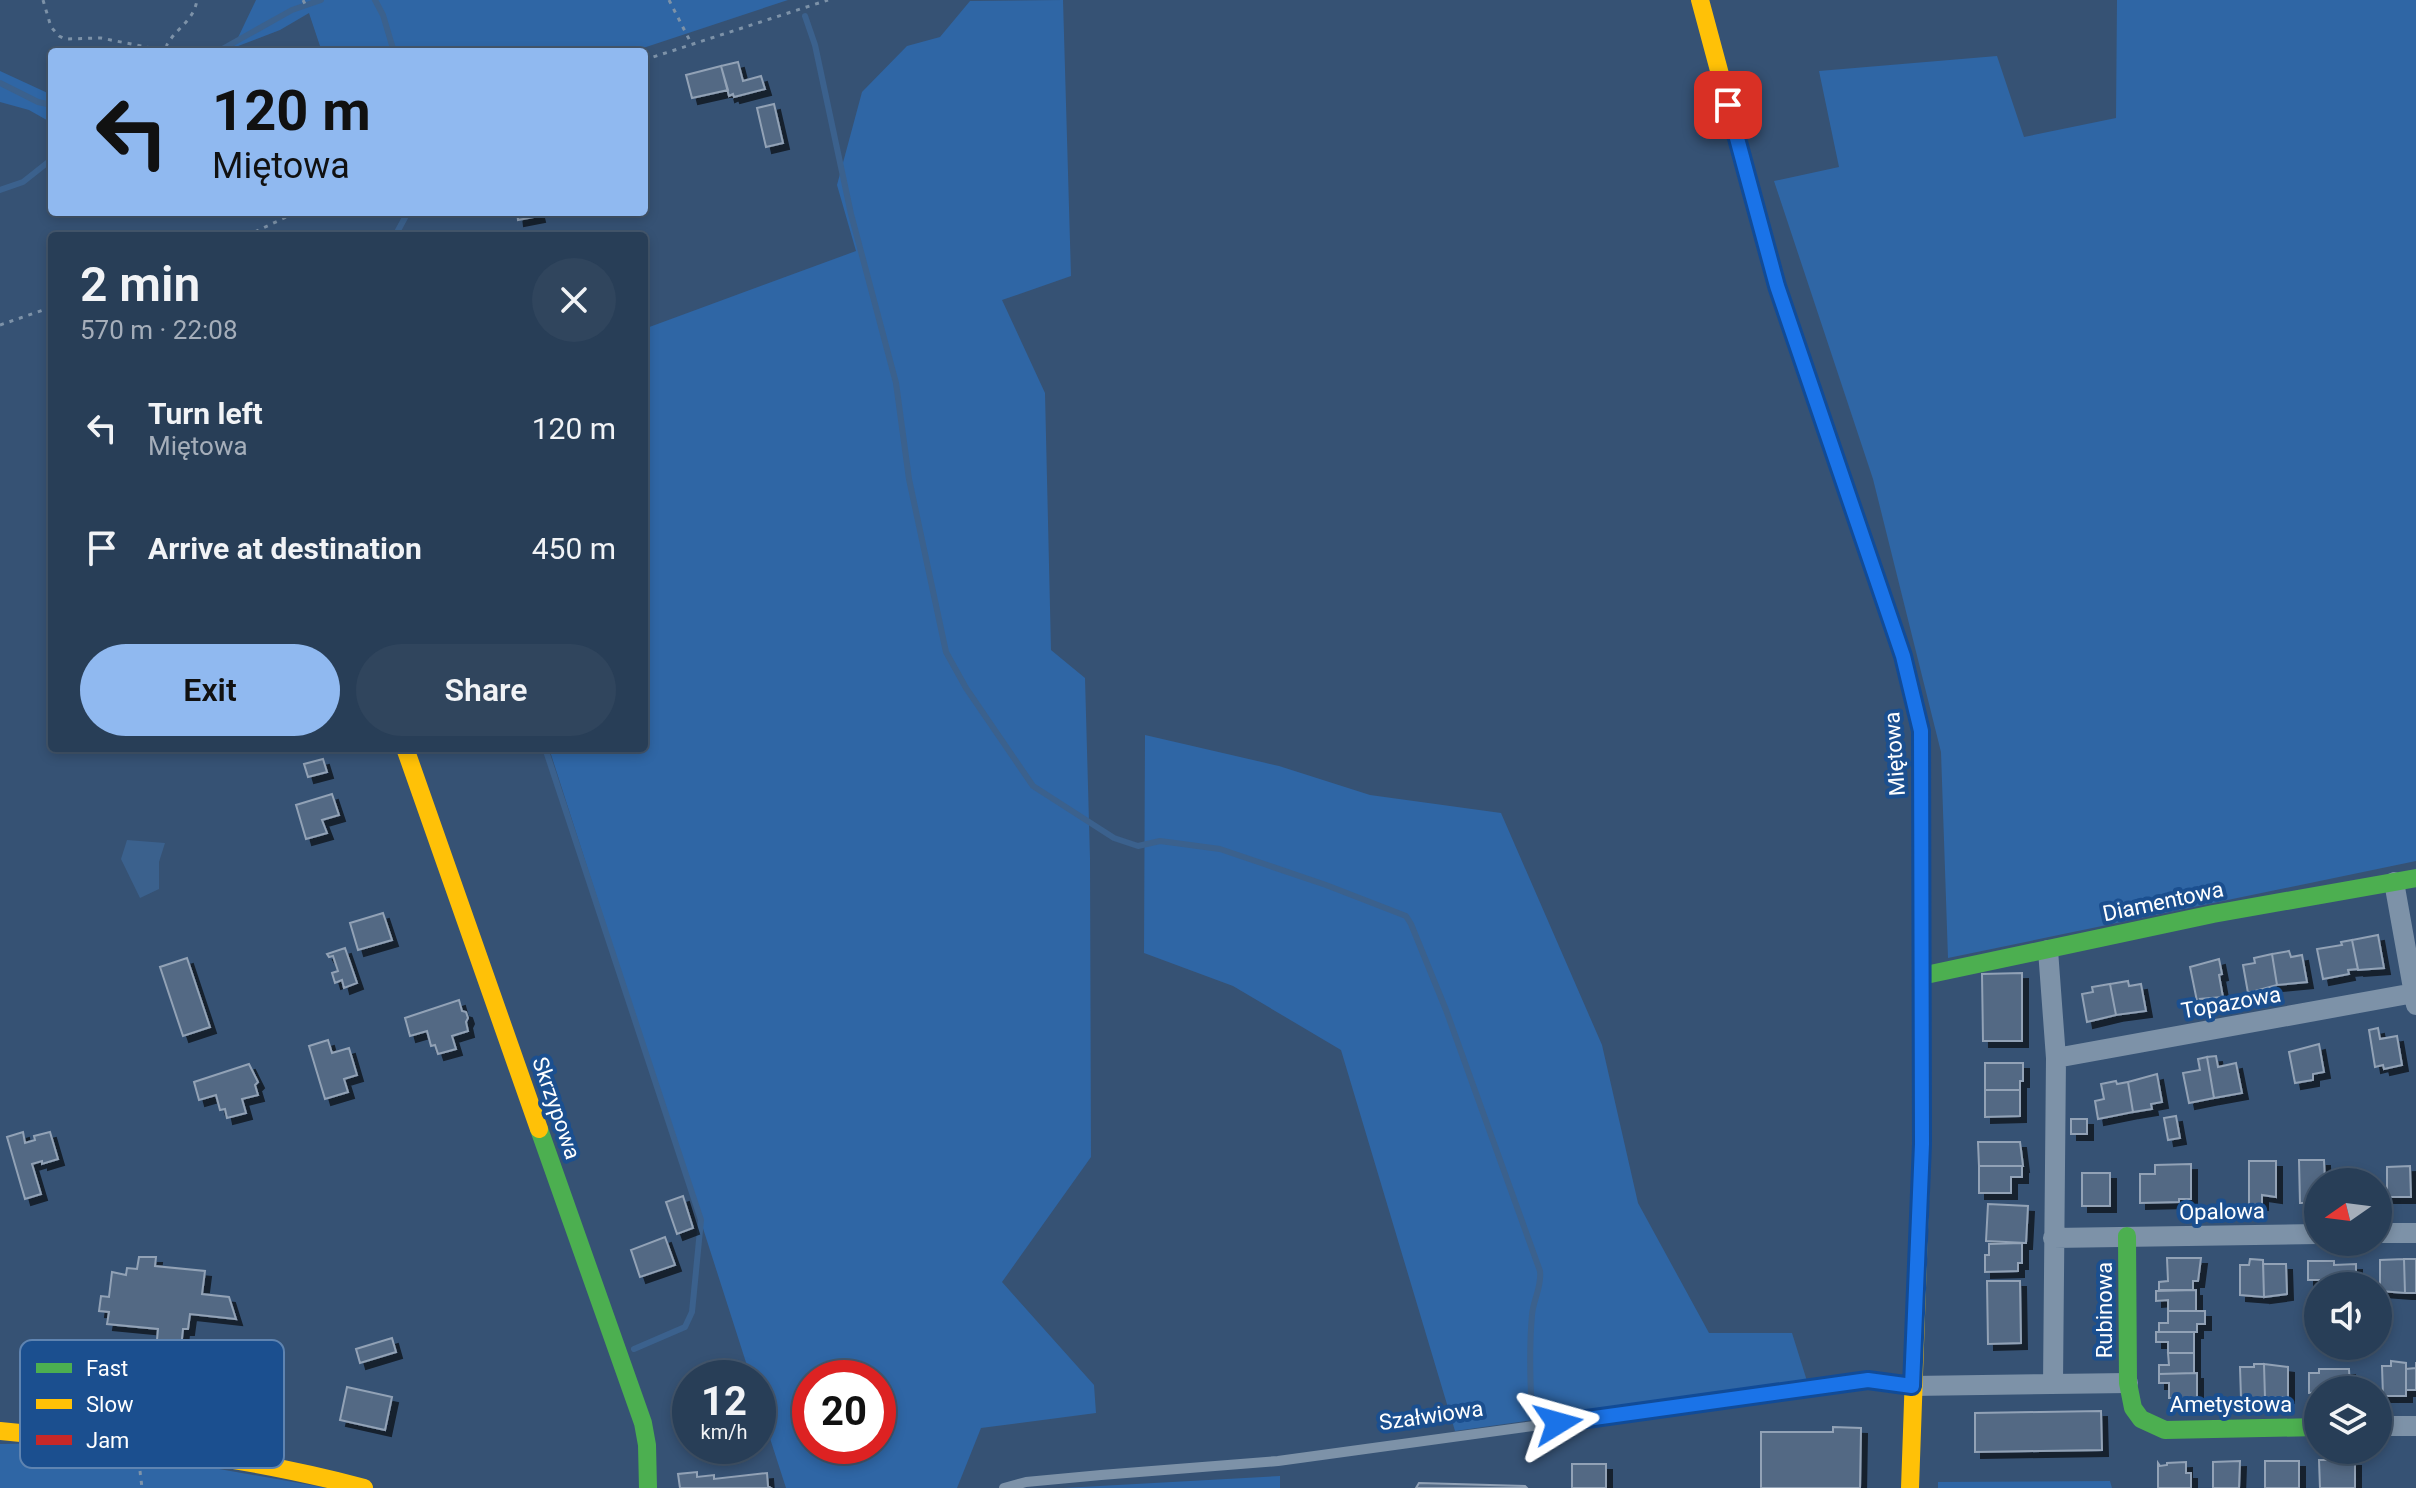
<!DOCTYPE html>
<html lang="en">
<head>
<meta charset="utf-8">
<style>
  :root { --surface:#283e57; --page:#30455d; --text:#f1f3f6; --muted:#a5aeba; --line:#44576d; --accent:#90b9f0 }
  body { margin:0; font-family:Roboto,sans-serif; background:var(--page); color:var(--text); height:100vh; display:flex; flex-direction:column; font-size:30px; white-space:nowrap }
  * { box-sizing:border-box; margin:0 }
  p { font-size:26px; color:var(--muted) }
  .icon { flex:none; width:44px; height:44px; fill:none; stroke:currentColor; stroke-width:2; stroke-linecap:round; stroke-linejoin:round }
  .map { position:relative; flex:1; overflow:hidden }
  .sheet { position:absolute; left:48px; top:232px; width:600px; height:520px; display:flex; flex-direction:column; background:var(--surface); border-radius:8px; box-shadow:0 4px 12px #0003,0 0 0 2px var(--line) }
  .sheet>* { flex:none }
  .banner { position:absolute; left:48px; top:48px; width:600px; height:168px; border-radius:8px; box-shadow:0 4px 12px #0003,0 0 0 2px var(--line); background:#90b9f0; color:#111; overflow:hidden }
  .needle { width:52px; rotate:256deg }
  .tools { position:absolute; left:2304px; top:1168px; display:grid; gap:16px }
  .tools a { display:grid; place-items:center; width:88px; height:88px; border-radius:50%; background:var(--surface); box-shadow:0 4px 12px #0003,0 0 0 2px var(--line); font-size:40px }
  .speed { position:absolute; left:672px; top:1360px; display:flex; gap:16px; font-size:40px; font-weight:700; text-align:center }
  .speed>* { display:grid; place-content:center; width:104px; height:104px; border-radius:50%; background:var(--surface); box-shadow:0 4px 12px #0003,0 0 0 2px var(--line); line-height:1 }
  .speed small { font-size:20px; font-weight:400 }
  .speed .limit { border:12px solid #d22; background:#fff; color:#111 }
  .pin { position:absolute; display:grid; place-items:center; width:68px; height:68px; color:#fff; margin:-34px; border-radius:16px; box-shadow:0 4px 12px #0006 }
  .me { position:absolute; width:88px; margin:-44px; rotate:82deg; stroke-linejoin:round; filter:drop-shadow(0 0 6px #0008) }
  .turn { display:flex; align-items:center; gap:28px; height:168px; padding:0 32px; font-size:36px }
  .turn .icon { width:104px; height:104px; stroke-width:2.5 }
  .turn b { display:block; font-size:56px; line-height:68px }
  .round { display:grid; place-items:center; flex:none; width:84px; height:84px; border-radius:42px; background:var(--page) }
  .summary { display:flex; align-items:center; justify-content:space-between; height:136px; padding:0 32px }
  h1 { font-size:48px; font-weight:600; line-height:60px }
  .action { display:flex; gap:16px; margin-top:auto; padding:16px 32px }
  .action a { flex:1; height:92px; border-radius:48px; background:var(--accent); color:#111; font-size:32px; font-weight:600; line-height:92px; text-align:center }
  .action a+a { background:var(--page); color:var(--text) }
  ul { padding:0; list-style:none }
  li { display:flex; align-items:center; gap:24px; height:120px; padding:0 32px }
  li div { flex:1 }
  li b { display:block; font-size:30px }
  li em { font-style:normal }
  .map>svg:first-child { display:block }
  .green { fill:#2f66a5; fill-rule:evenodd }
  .water { fill:#3b618d }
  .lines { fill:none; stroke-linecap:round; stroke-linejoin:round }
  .stream { stroke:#3b618d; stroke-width:6 }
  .building { fill:#526984; stroke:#92a2b6; stroke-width:2; filter:url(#shadow) }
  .path { stroke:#7d92a8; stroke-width:3; stroke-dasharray:4 6; stroke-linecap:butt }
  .lane { stroke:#7d92a8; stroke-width:10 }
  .street { stroke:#7d92a8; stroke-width:20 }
  .fast { stroke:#4caf50; stroke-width:18 }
  .slow { stroke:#ffc107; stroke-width:18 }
  .jam { stroke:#c62828; stroke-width:18 }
  .route-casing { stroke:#114b97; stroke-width:20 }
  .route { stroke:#1a73e8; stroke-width:14 }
  .labels { text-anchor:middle; stroke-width:8; stroke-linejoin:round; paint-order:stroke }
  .street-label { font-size:22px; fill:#fff; stroke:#1b4f8f }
  .key { fill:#1b4f8f; stroke:#5f84b1; stroke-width:2 }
  .key-label { font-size:22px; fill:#fff }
</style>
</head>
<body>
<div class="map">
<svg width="2416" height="1488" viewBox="0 0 2416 1488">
  <defs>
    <filter id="shadow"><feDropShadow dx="6" dy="6" stdDeviation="0" flood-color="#0009"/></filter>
  </defs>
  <rect width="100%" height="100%" fill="#365274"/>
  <path class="green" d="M256 0H788L631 52H322L309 13 280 30 233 48Z
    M1063 0 1071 276 1002 300 1045 393 1051 650 1085 678 1090 858 1091 1157 1002 1282 1094 1385 1096 1413 981 1428 957 1488H786L758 1401V1378H751L549 748H644V329L856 251 837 185 862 92 907 46 940 37 970 1ZM810 1378H878V1446H810Z
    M2117 0H2416V861L1948 958 1941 752 1873 479 1774 181 1839 167 1819 71 1997 56 2024 137 2116 118Z
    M0 71 52 95V123L29 110 0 102Z
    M1145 735 1279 766 1370 795 1501 813 1602 1045 1638 1203 1709 1333H1792L1807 1381 1455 1431 1341 1050 1233 986 1144 953Z
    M72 1443 327 1488H0V1444Z
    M1280 1476V1488H1063Z
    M2110 1481 2112 1488H1938V1482Z"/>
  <path class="water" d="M127 840 165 843 159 862V889L140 898 121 859Z"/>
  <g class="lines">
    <path class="stream" d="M375 0 383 15 394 52
      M805 16 815 45 851 214 896 383 909 479 946 652 966 688 1033 786 1114 838 1138 846 1160 841 1220 849 1326 885 1406 916 1411 924 1446 1010 1540 1271C1542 1287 1533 1300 1532 1315 1529 1348 1530 1381 1532 1413
      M217 52 292 10 321 0
      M0 83 38 102 52 105
      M0 190 23 182 52 159
      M395 236 408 212
      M545 748 701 1220 692 1312 685 1327 634 1349"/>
  </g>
  <path class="building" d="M738 62 743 81 761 76 765 89 734 97 733 94 729 96 721 66Z
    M721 66 728 90 692 98 686 75Z
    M774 104 783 143 766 147 757 108Z
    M517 212H538L539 216 518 220Z
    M323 759 327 772 308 777 304 764Z
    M332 794 339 815 322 820 327 833 306 839 296 805Z
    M383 913 392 940 358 950 350 923Z
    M2378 935 2384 968 2358 970 2352 940Z
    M2352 940 2358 969 2348 970 2349 974 2323 979 2317 949 2342 945 2341 942Z
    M345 948 357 983 344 988 342 980 335 983 332 973 338 971 333 956 329 957 327 954Z
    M2289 951 2291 957 2302 955 2307 982 2277 985 2272 954Z
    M2272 954 2277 985 2248 993 2243 965 2255 963 2254 958Z
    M187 958 210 1027 183 1036 160 967Z
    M2219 959 2222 974 2219 975 2223 997 2200 999 2202 1005 2198 1006 2190 967Z
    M2022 973V1041H1983L1982 974Z
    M2128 981 2129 986 2141 984 2146 1011 2116 1015 2110 984Z
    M2110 984 2116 1015 2087 1022 2082 994 2093 992 2092 987Z
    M459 1000 462 1011 466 1012 468 1018 466 1022 468 1031 452 1036 456 1049 438 1054 435 1045 431 1046 427 1031 410 1036 405 1018Z
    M2378 1028 2380 1039 2397 1036 2402 1065 2384 1069 2383 1065 2375 1067 2369 1030Z
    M328 1040 332 1053 349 1048 357 1075 344 1079 348 1092 325 1099 309 1046Z
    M2319 1044 2324 1072 2313 1074V1080L2295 1083 2289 1052Z
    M2216 1056 2218 1067 2236 1063 2242 1093 2214 1098 2207 1057Z
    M2207 1057 2214 1098 2189 1103 2183 1073 2200 1070 2198 1059Z
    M1985 1063H2023V1081H2020V1090H1985Z
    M249 1064 258 1082 255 1085 258 1095 242 1099 246 1113 227 1118 225 1109 220 1110 216 1095 199 1100 194 1082Z
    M2157 1074 2162 1102 2151 1104 2152 1109 2133 1112 2128 1082Z
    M2116 1081 2117 1084 2128 1082 2133 1112 2098 1119 2095 1101 2104 1099 2101 1084Z
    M1985 1090H2020V1116L1985 1117Z
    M2176 1116 2180 1138 2168 1140 2164 1118Z
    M2071 1119H2087V1134H2071Z
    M23 1132 25 1143 35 1140 34 1136 50 1132 58 1159 42 1164V1161L32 1164 41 1194 25 1199 7 1137Z
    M1978 1142H2020L2023 1166H1979Z
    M2299 1160H2324L2325 1182H2318V1203H2300Z
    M2249 1161H2276V1197L2262 1195V1204H2249Z
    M2191 1164V1199H2179V1202L2140 1203V1174H2155V1165Z
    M1979 1166H2022V1177H2011V1193H1979Z
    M2410 1166 2411 1197H2387V1167Z
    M2082 1173H2110V1206H2082Z
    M683 1196 693 1228 677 1234 666 1202Z
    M1988 1204 2028 1206 2026 1243 1986 1241Z
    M665 1237 675 1265 640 1277 631 1250Z
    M2022 1243V1263H2018V1271L1985 1272V1255H1989V1244Z
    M139 1257H156L155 1266 205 1271 202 1294 229 1297 236 1319 190 1314 188 1329H183L178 1376 154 1373 158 1329 107 1324 109 1312 99 1311 101 1296 109 1297 112 1272 126 1275 127 1268 137 1269Z
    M2167 1258H2201L2198 1281H2193V1290H2159V1282L2168 1281Z
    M2250 1259 2263 1260 2264 1297 2240 1295V1265H2249Z
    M2404 1259 2405 1293 2380 1291V1260Z
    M2404 1259H2416V1293H2405Z
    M2308 1261H2334V1265L2356 1264V1286H2319V1280H2308Z
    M2263 1264H2286L2287 1294 2264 1297Z
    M1987 1281H2020L2021 1343 1988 1344Z
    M2196 1290V1311H2168V1300L2156 1301V1291Z
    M2168 1311H2205V1324H2197V1332H2159V1323H2168Z
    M2156 1332H2194V1353H2168V1342H2156Z
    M392 1338 396 1352 360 1363 356 1349Z
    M2168 1353H2194V1373L2159 1374V1365H2169Z
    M2391 1361 2406 1363V1396H2383L2382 1366H2391Z
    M2416 1362V1390H2406V1369L2416 1368Z
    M2254 1364H2264L2265 1398H2241L2240 1367H2254Z
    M2264 1364 2288 1367V1397L2265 1398Z
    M2319 1369H2349L2350 1390H2318V1392L2309 1393V1373H2319Z
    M2197 1373V1398H2169V1383H2159V1374Z
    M347 1387 392 1397 385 1430 340 1420Z
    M2101 1411 2102 1450 1975 1452V1413Z
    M1833 1427 1861 1428 1860 1488H1761V1432H1833Z
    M2319 1460H2355V1488H2320Z
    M2240 1461 2239 1488H2213V1462Z
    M2265 1461H2299V1488H2265Z
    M2186 1462V1473H2191V1488H2158V1463L2160 1466 2167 1465V1463Z
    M1572 1464H1606V1488H1572Z
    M697 1472V1477L714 1475V1479L767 1473 768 1486 771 1488H680L678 1474Z
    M1419 1483 1525 1486 1527 1488H1416Z"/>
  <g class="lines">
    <path class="path" d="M43 0 51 27 59 36 65 39 101 38 161 50C172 43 162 51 170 40 180 26 194 19 197 0
      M303 0 306 6
      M669 0 691 43
      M644 60 828 0
      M246 236 297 212
      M0 325 52 307
      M140 1471 142 1488"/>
    <path class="lane" d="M1004 1488 1026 1482 1101 1475 1278 1461 1868 1380 1910 1385"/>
    <path class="street" d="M2394 882 2416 1005
      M2048 950 2056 1058 2053 1384
      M2056 1058 2414 993
      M2378 1233H2416
      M2053 1238 2318 1234
      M1912 1386 2128 1383
      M2378 1426H2416"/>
    <path class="fast" d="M1921 976 2213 914 2416 878
      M539 1129 643 1423 647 1445 648 1488
      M2127 1236 2128 1383 2133 1408 2141 1419 2165 1430 2318 1427"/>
    <path class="slow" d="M1700 0 1777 286 1850 501
      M405 748 539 1129
      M0 1431C122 1443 245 1456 364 1488
      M1910 1488 1922 1144 1921 879"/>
    <path class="jam" d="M1850 501 1903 656 1921 731V879"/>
  </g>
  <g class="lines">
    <g class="route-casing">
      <path id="route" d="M1558 1423 1868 1380 1912 1386 1922 1144 1921 731 1903 656 1777 286 1728 105"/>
    </g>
    <use href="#route" class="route"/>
  </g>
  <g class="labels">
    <g class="street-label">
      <text transform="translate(1894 754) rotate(-94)" y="8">Miętowa</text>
      <text transform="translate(2163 901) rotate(-12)" y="8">Diamentowa</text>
      <text transform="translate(2231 1002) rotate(-10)" y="8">Topazowa</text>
      <text transform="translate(557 1108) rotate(71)" y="8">Skrzypowa</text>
      <text transform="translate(2222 1211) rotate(-1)" y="8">Opalowa</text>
      <text transform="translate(2104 1310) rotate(-90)" y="8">Rubinowa</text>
      <text x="2231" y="1412">Ametystowa</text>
      <text transform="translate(1431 1415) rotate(-8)" y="8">Szałwiowa</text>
    </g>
  </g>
  <rect x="20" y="1340" width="264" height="128" rx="12" class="key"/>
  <rect x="36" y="1363" width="36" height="10" fill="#4caf50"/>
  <rect x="36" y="1399" width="36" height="10" fill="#ffc107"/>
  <rect x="36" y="1435" width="36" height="10" fill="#c62828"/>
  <g class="key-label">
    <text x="86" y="1376">Fast</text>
    <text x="86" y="1412">Slow</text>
    <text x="86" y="1448">Jam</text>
  </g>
</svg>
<div class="tools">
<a><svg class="needle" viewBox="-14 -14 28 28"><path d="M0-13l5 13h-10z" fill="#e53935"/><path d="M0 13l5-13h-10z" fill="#a5aeba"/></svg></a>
<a><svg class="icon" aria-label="sound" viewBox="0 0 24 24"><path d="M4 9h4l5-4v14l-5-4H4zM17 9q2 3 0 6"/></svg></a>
<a><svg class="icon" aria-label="layers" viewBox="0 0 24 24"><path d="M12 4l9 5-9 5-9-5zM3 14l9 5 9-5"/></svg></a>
</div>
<div class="speed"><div>12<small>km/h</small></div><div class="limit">20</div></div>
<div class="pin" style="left:1728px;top:105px;background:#d93025"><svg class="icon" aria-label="arrive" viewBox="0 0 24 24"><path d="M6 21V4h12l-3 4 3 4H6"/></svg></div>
<svg class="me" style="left:1558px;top:1423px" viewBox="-20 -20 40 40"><path d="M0-17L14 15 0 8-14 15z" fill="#1a73e8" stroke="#fff" stroke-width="4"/></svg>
<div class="banner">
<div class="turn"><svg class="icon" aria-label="left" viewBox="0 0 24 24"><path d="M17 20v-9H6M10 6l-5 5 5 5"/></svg><div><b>120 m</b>Miętowa</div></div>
</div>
<section class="sheet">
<div class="summary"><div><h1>2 min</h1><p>570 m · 22:08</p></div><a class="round"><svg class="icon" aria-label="close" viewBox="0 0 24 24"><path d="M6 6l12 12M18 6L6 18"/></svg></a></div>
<ul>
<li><svg class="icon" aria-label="left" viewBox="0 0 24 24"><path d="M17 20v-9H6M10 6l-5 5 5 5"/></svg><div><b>Turn left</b><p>Miętowa</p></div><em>120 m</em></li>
<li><svg class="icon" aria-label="arrive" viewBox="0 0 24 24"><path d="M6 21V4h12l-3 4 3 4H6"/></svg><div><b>Arrive at destination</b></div><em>450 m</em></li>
</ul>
<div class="action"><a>Exit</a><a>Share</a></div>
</section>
</div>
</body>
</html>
